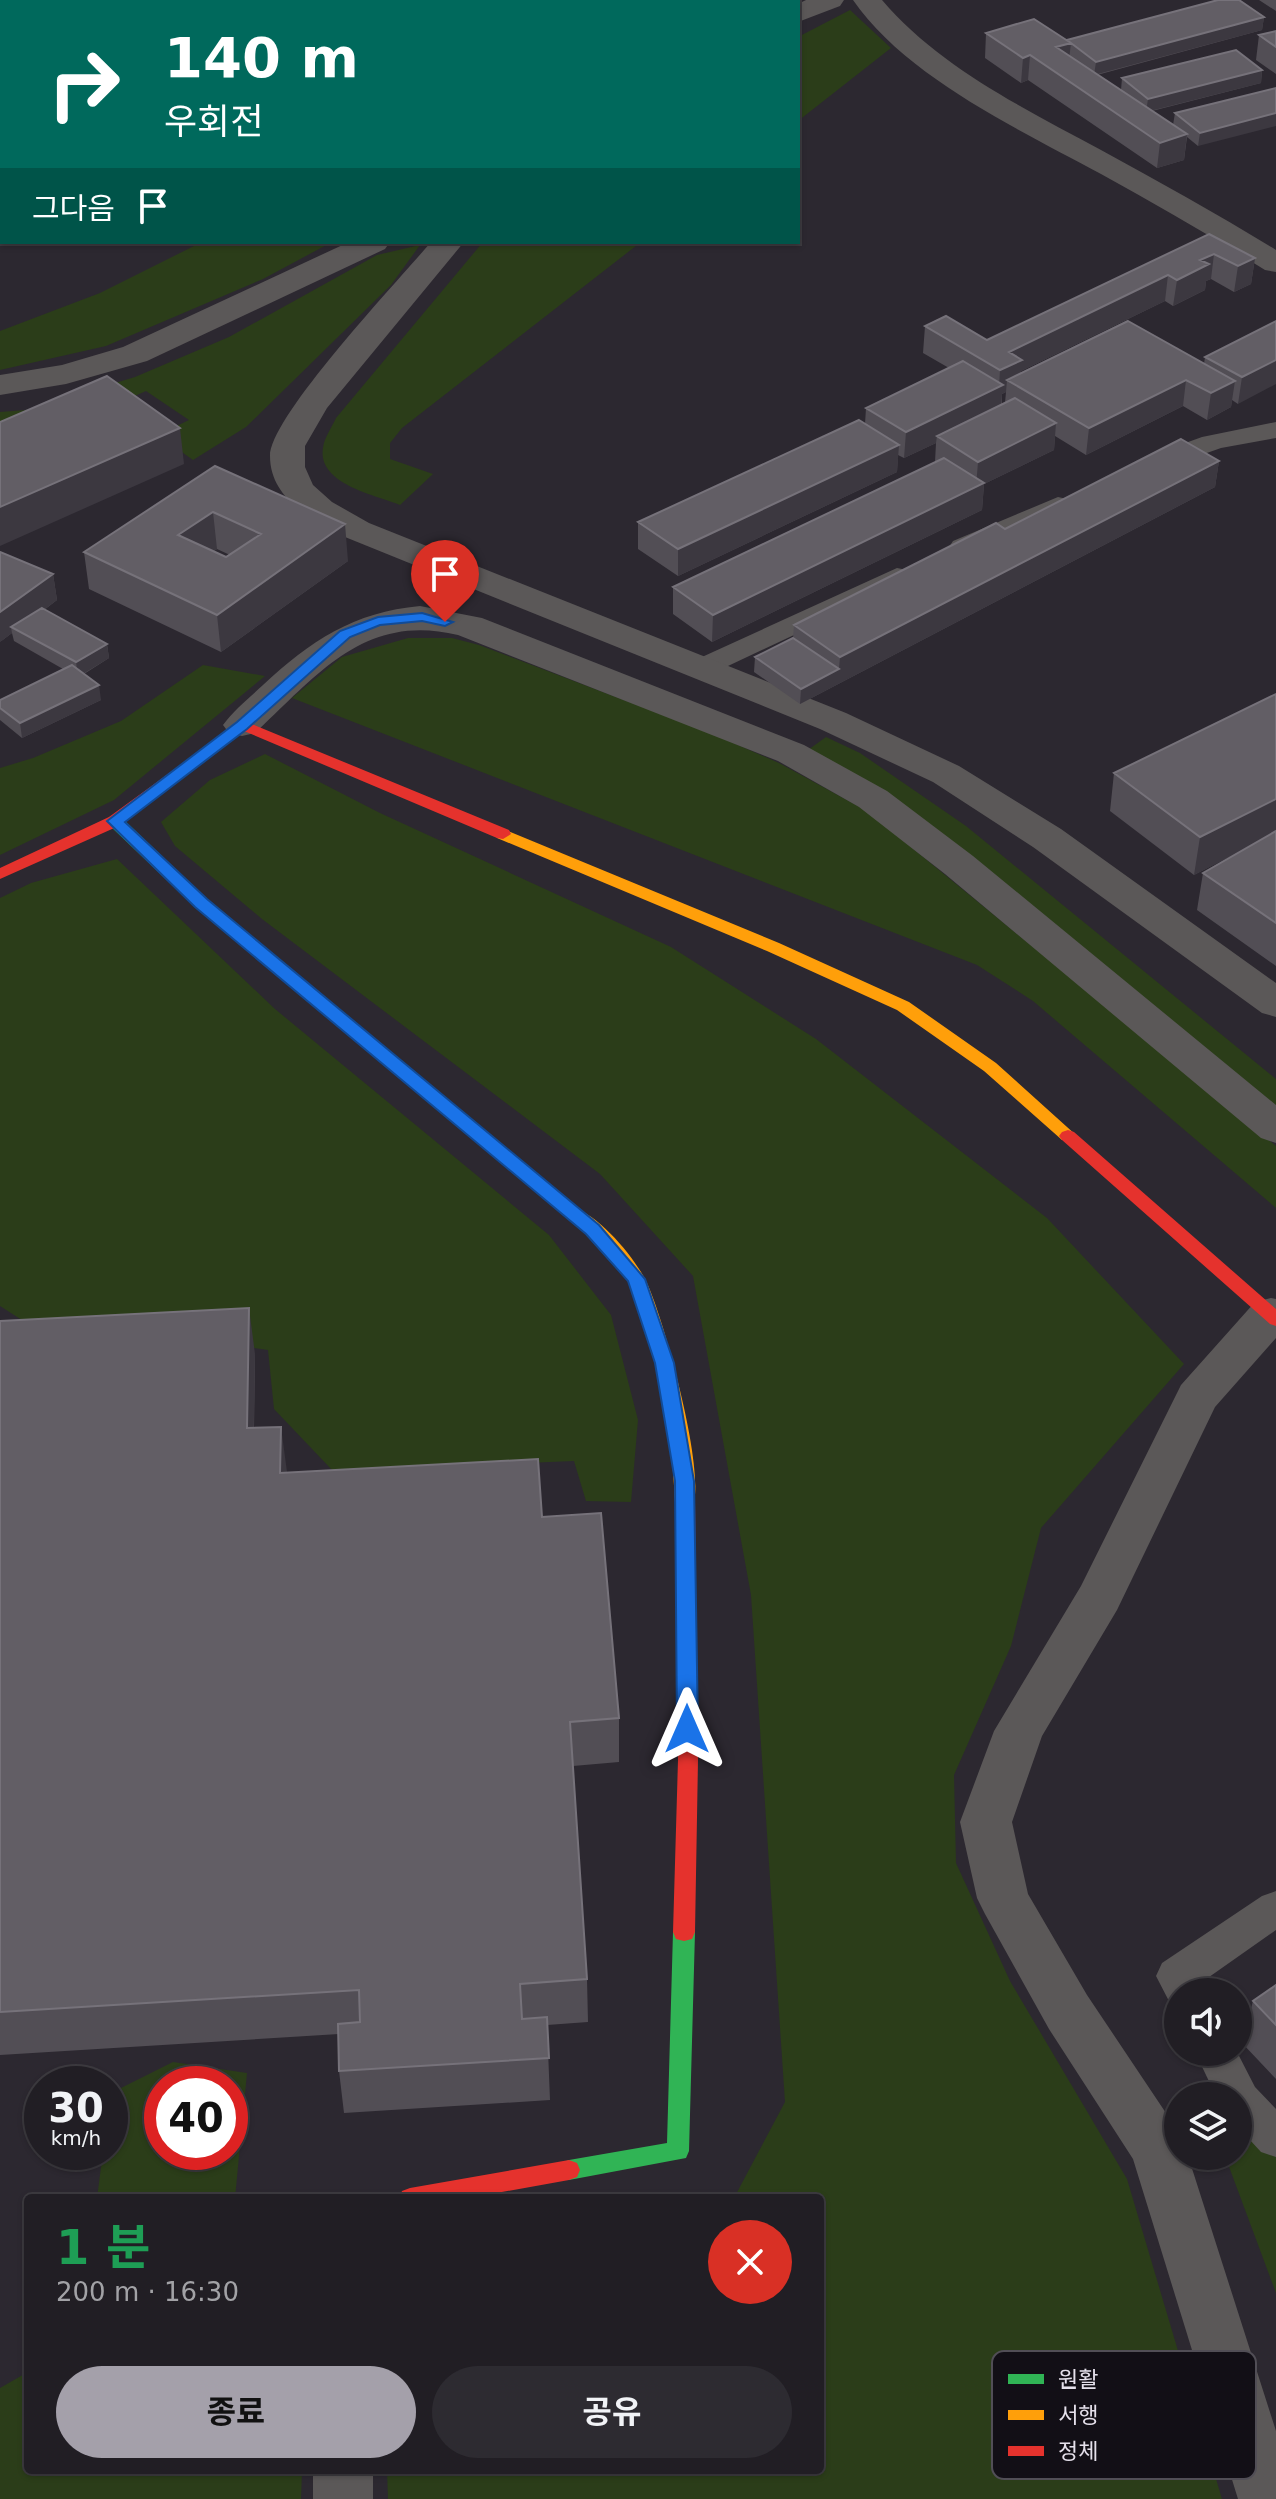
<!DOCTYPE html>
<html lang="ko">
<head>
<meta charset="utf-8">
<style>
  :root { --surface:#211e24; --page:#2d2b31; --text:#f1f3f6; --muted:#a2a2a6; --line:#3e3c41; --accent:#a4a0aa }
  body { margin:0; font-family:"DejaVu Sans","Noto Sans KR",sans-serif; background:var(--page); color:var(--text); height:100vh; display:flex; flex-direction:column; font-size:30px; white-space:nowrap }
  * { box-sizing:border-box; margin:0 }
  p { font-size:26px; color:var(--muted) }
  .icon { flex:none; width:44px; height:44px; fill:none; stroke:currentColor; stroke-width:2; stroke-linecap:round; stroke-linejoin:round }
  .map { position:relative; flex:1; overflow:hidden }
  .details { position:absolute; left:24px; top:2194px; width:800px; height:280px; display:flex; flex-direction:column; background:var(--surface); border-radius:8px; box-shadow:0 2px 6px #0004,0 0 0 2px var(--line) }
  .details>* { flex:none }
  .hud { position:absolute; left:0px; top:0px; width:800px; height:244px; box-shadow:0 2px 6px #0004,0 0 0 2px var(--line); background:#00695c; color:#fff; overflow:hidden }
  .controls { position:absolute; left:1164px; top:1978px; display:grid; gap:16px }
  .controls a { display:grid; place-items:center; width:88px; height:88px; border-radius:50%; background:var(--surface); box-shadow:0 2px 6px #0004,0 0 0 2px var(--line); font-size:40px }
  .speed { position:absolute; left:24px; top:2066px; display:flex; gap:16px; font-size:40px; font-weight:700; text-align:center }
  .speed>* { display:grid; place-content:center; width:104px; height:104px; border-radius:50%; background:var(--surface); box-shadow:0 2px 6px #0004,0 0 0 2px var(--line); line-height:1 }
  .speed small { font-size:20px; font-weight:400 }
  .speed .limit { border:12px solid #d22; background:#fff; color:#111 }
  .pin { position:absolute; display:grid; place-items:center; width:68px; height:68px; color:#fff; margin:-82px -34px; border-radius:50% 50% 50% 0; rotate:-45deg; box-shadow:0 0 8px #0007 }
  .pin .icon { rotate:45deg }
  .me { position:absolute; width:88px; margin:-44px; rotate:0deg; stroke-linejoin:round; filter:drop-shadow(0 0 6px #0008) }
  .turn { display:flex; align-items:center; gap:28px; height:168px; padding:0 32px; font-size:36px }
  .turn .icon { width:104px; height:104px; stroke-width:2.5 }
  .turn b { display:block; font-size:56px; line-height:68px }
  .then { display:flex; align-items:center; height:76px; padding:0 32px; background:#0003; gap:16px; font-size:30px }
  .round { display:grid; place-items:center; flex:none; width:84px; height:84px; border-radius:42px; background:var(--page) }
  .head { display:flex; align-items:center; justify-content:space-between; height:136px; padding:0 32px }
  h1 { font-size:48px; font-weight:700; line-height:60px; color:#1e9e55 }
  .primary-button { display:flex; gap:16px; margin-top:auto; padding:16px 32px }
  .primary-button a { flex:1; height:92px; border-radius:48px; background:var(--accent); color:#111; font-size:32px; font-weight:700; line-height:92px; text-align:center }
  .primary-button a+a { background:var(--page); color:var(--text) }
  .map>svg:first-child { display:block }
  .green { fill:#2b3d19; fill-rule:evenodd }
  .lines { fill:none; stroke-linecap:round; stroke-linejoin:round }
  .lane { fill:#5b5858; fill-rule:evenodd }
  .street { fill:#5b5858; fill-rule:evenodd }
  .fast { fill:#30b455; fill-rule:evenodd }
  .slow { fill:#ff9f0a; fill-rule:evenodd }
  .jam { fill:#e5322d; fill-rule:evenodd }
  .wall { fill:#524e55; fill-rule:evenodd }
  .shaded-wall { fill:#3c3840 }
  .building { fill:#625e65; stroke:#76727a; stroke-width:2; fill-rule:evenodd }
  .route { fill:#1a73e8; stroke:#114b97; stroke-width:2 }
  .key { fill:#120f16; stroke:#514e56; stroke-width:2 }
  .key-label { font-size:22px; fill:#e5e0eb }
</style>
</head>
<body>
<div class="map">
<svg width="1276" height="2499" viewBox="0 0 1276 2499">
  <rect width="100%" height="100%" fill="#2c2830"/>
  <path class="green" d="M431 0H774L768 2Z
    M850 10 891 48 798 121V37Z
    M202 242H332L263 279 106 346 0 370V331L100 293Z
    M483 242H641L402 428 390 443V459L433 474 400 505C375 495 317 484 323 448 324 438 332 427 336 418Z
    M420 245 391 285 246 427 193 460 158 435 189 420 146 391 0 456V412L26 410 135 377 229 337 377 255Z
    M408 638H452L479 645 713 734 779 763 867 811 1276 1146V1208L1033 1001 977 965 292 698 342 657Z
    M203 665 265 676 114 800 0 855V768L33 758 121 721Z
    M826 737 860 753 966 826 1276 1079V1107L808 750Z
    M265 754 380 813 671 947 816 1039 1047 1218 1184 1364 1041 1528 1011 1646 954 1775 956 1863 1010 1981 1127 2179 1222 2499H388L387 2470H820V2198H734L785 2102 751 1595 693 1276 600 1174 262 919 175 846 161 822 210 780Z
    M117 859 275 1009 549 1235 611 1315 638 1420 631 1502 586 1501 574 1461 333 1471 274 1409 268 1350 204 1341 36 1329 0 1306V898L31 883Z
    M173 2062 247 2073 235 2198H97L103 2152H110L111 2093ZM162 2084H230V2152H162Z
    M1238 2110 1276 2154V2293L1225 2156H1238Z
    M28 2372V2470H302L301 2499H0V2388Z"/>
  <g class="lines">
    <path class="lane" d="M1276 422V438L1221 448 1150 473 1141 471 1137 465 1141 459 1202 437Z
      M1058 497 1067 499 1071 505 1067 511 973 553H953L949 547 953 541Z
      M897 568 907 570 911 576 907 582 711 674H691L687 668 691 662Z
      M1276 1891V1930L1202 1982 1207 1992H1178V2007L1171 2005 1156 1976 1162 1963 1262 1896Z
      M1195 2052H1237L1255 2087 1276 2109V2157L1261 2152 1238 2127V2096H1216Z"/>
    <path class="street" d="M806 0H844L840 6 798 22V4Z
      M853 0H882C939 67 1025 109 1101 150 1160 182 1219 215 1276 250V272L1265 270C1211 236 1157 205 1101 174 1020 130 906 77 853 0Z
      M349 242H390L385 249 147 361 66 384 0 395V375L62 365 123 347Z
      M431 242H464L327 408 305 446V467L313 485 332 502 369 523 846 713 959 766 1061 829 1276 983V1017L1262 1013 1033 847 933 782 820 729 345 537C312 521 270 498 270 456 270 416 400 279 431 242Z
      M420 606 482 618 804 745 887 791 973 856 1276 1105V1143L1261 1138 945 874 859 807 778 761 458 635C365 612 317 675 255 733L242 736 229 733 223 725C234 710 249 698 263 685 310 641 354 612 420 606Z
      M1271 1298 1276 1299V1338L1215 1407 1117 1610 1042 1736 1012 1822 1028 1894 1087 1995 1178 2131V2156H1188L1276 2431V2499H1238L1133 2159 1049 2029 985 1914 977 1898 960 1822 994 1731 1081 1586 1181 1385 1255 1302Z
      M313 2470H373V2499H313Z"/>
    <path class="fast" d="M115 816 121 817 207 899 580 1210 583 1214 580 1218H568L195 907 109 825 107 821 109 817Z
      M684 1923 692 1925 695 1932 689 2151 686 2158 569 2180 561 2177 558 2170 561 2163 569 2160 667 2143 673 1932 676 1925Z"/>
    <path class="slow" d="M503 829 779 943 909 1002 996 1063 1077 1136 1074 1140H1062L984 1071 897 1010 767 951 497 838 495 834Z
      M574 1208C599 1215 635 1258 646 1281 663 1315 708 1477 692 1507H678L675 1502C673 1442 657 1325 624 1275 610 1253 588 1235 568 1218L565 1214Z"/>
    <path class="jam" d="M242 720 509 830 511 834 503 839 497 838 244 731 121 825 0 879V868L109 817Z
      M1068 1130 1074 1132 1276 1309V1326L1270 1324 1062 1140 1059 1136 1062 1132Z
      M685 1495 692 1497 695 1502 698 1760 695 1932 692 1939 684 1941 676 1939 673 1932 678 1760 675 1502 678 1497Z
      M569 2160 577 2163 580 2170 577 2177 569 2180 469 2198H399L402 2191 410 2188Z"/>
  </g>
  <path class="wall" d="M0 0 2 2V115H0Z
    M1259 0H1276V11Z
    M1264 17 1262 30 1097 75 1121 90 1122 78 1262 70 1261 83 1152 111 1173 125 1175 113 1276 88 1198 146 1187 137 1184 160 1157 168 1028 80 1021 83 985 58 986 33 1067 40Z
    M1276 31V74L1256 60 1259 35Z
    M1209 234 1255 258 1251 284 1234 292 1211 279 1206 281 1205 290 1173 306 1165 301 1021 371 1020 374 1204 364 1205 357 1276 321 1238 404 1232 400 1231 407 1207 420 1183 406 1086 455 1055 436 1054 450 984 484 982 510 712 642 673 614V587L935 462 936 443 904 458 898 455 897 472 678 576 638 549V522L865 424 866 408 949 368 923 353 925 326 987 340ZM1006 392 1005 403 1002 405V394Z
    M1219 461 1215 487 800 704 754 672 755 657 793 638 794 625 1005 529Z
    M215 466 348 561 221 652 89 589 84 552ZM217 549 230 555 226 557 214 551Z
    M53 574 57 600 44 610 107 644 109 658 84 674 101 700 22 738 0 720V700L63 669 14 641 12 633 0 642Z
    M1276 694V966L1197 910 1203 873 1240 851 1194 875 1110 811 1114 773Z
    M0 1321 255 1354 254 1428 287 1473 542 1517 619 1718V1762L573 1766 587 1979 588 2022 547 2025 550 2100 344 2113 339 2071V2034L0 2055Z
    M1276 1985V2079L1242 2043 1253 2001Z"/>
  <path class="shaded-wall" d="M171 0H216L214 2H169Z
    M1264 17 1262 30 1094 75 1096 62Z
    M1071 43 1068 68 1054 72 1056 47Z
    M1030 55 1028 80 1021 83 1023 58Z
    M1262 70 1261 83 1146 112 1148 99Z
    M1276 113V126L1198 146 1200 133Z
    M1187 134 1184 160 1157 168 1160 143Z
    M1214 254 1211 279 1206 281 1205 290 1173 306 1177 280 1200 260Z
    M1255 258 1251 284 1234 292 1238 266Z
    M1168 275 1165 301 1021 371 1019 386 1007 380 1006 392 1002 394 1001 411 937 436 936 443 904 458 906 432 999 387 1000 370 1009 352Z
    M1276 360V384L1238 404 1242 377Z
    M1186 380 1183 406 1086 455 1089 428Z
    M1235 381 1231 407 1207 420 1211 393Z
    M1056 423 1054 450 984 484 982 510 712 642 713 615 976 487 978 462Z
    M180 428 184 464 0 546V507Z
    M899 445 897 472 678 576V549Z
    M1219 461 1215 487 800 704 801 689 839 669 840 657Z
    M213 512 217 549 182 572 178 535Z
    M345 524 348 561 221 652 217 615Z
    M53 574 57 600 17 630 11 627 12 633 0 642V612Z
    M107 644 109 658 78 677 76 662Z
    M99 685 101 700 22 738 20 723Z
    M1276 799V833L1194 875 1200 837Z
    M249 1308 255 1354 253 1473 247 1428Z
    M281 1427 287 1472 286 1518 280 1473Z"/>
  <path class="building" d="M0 0H69L78 2H2V22H0Z
    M105 0H171L169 2H102Z
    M1218 0H1239L1264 17 1096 62 1067 40Z
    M1034 19 1071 43 1056 47 1187 134 1160 143 1030 55 1023 58 986 33Z
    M1276 31V47L1259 35Z
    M0 35 2 36V82L0 81Z
    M1236 50 1262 70 1148 99 1122 78Z
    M1276 88V113L1200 133 1175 113Z
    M1209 234 1255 258 1238 266 1214 254 1200 260 1209 264 1177 280 1168 275 1009 352 1022 360 1000 370 925 326 946 316 987 340Z
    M1128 321 1235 381 1211 393 1186 380 1089 428 1007 380Z
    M1276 321V360L1242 377 1205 357Z
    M963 361 1003 385 906 432 866 408Z
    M107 376 180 428 0 507V422Z
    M1015 398 1056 423 978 462 937 436Z
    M859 420 899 445 678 549 638 522Z
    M1181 439 1219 461 840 657 794 625 996 523 1005 529Z
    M944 458 984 483 713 615 673 587Z
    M215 466 345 524 217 615 84 552ZM213 512 261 534 226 557 178 535Z
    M0 552 53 574 0 612Z
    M42 608 107 644 76 662 11 627Z
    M793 638 839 669 801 689 755 657Z
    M72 665 99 685 20 723 0 708V700Z
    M1276 694V799L1200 837 1114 773Z
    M1276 831V923L1203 873Z
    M249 1308 247 1428 281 1427 280 1473 538 1459 542 1517 601 1513 619 1718 570 1722 587 1979 520 1984 522 2019 547 2017 549 2058 339 2071 338 2024 360 2022 359 1990 0 2012V1321Z
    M1276 1985V2025L1253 2001Z"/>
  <path class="route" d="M422 613 453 622 445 626 422 621 380 625 350 637 247 729 125 822 207 899 599 1225 645 1279 674 1363 694 1481 698 1729 687 1737 677 1729 675 1481 655 1363 628 1281 586 1234 195 907 107 821 237 722 340 631 378 617Z"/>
  <rect x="992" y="2351" width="264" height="128" rx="12" class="key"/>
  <rect x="1008" y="2374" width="36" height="10" fill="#30b455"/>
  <rect x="1008" y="2410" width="36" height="10" fill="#ff9f0a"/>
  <rect x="1008" y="2446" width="36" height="10" fill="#e5322d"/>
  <g class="key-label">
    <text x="1058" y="2387">원활</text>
    <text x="1058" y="2423">서행</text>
    <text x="1058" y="2459">정체</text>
  </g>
</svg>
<div class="controls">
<a><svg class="icon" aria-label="sound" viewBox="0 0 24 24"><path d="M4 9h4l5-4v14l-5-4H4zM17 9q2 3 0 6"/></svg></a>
<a><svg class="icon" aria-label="layers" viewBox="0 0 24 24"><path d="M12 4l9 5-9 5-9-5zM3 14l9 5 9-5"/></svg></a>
</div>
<div class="speed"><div>30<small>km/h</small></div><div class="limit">40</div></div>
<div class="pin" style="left:445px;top:622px;background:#d93025"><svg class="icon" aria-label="arrive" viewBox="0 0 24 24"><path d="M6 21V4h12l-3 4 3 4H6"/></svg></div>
<svg class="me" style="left:687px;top:1729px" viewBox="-20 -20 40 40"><path d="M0-17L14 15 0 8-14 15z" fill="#1a73e8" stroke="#fff" stroke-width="4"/></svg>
<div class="hud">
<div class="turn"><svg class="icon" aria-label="right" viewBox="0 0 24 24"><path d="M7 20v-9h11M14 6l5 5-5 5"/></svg><div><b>140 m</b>우회전</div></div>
<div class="then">그다음<svg class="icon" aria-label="arrive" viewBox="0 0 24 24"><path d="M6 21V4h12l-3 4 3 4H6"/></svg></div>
</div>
<section class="details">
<div class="head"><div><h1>1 분</h1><p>200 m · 16:30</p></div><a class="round" style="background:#d93025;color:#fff"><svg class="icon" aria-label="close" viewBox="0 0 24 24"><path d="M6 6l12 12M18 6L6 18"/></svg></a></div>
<div class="primary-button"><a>종료</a><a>공유</a></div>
</section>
</div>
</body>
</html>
